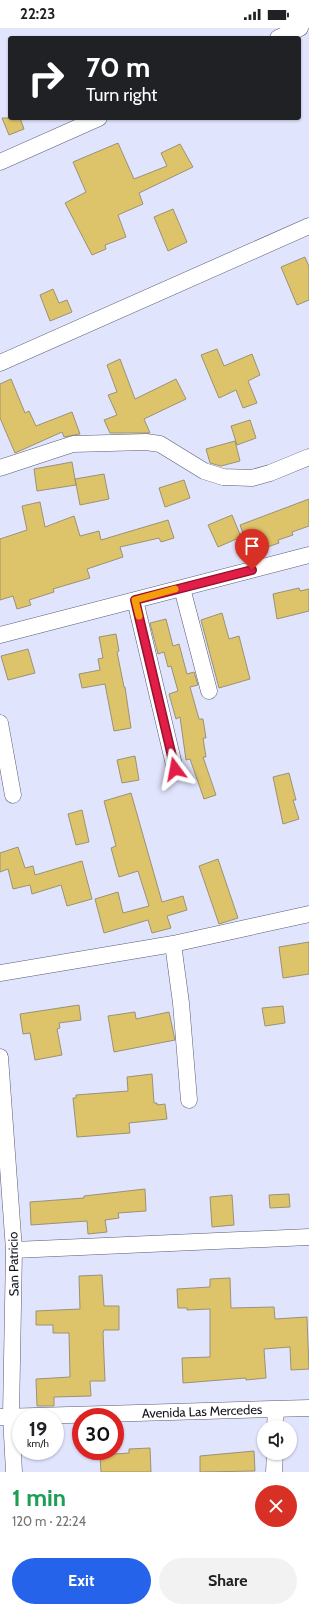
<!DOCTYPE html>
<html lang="en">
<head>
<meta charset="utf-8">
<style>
  :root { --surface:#fff; --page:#f2f2f2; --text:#202124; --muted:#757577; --accent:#2563eb }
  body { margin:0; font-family:Cabin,sans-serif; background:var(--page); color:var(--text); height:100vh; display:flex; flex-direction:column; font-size:15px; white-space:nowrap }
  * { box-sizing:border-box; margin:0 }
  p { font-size:13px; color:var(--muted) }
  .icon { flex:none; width:22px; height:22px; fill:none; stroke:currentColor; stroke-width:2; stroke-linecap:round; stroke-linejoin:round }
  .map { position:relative; height:1444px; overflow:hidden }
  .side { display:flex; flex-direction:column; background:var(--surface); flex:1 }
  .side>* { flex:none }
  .hud { position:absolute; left:8px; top:8px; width:293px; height:84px; border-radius:4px; box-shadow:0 1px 3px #0004; background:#202124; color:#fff; overflow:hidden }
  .fabs { position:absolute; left:257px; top:1392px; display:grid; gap:8px }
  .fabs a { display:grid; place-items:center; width:40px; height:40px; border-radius:50%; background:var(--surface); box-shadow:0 1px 3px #0004; font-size:20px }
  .speed { position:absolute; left:12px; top:1380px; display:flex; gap:8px; font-size:20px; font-weight:700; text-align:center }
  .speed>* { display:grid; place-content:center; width:52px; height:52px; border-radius:50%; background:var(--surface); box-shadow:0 1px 3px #0004; line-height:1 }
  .speed small { font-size:10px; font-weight:400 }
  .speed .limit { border:6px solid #d22; background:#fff; color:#111 }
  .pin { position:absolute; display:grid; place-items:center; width:34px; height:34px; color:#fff; margin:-41px -17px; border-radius:50% 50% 50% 0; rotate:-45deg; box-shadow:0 0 4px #0007 }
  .pin .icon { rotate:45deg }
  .me { position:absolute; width:44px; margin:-22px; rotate:347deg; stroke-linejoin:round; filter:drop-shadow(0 0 3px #0008) }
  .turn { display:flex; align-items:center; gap:14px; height:84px; padding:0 12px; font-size:18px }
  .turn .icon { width:52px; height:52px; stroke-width:2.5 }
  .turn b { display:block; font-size:28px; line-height:34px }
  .round { display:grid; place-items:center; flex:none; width:42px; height:42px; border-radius:21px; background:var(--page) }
  .headline { display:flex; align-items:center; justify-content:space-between; height:68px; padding:0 12px }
  h1 { font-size:24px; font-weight:700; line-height:30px; color:#1e9e55 }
  .action { display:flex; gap:8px; margin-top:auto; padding:8px 12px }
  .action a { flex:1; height:46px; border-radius:24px; background:var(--accent); color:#fff; font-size:16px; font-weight:700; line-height:46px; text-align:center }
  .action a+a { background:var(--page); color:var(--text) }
  .status { display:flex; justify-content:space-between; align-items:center; height:28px; padding:0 20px; background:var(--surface); direction:ltr }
  .status svg { height:11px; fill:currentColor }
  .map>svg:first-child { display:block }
  .building { fill:#ddc369; stroke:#9b9275 }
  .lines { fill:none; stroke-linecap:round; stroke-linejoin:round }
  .minor-casing { stroke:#595b75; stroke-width:17 }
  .minor { stroke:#fff; stroke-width:16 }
  .route-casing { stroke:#92132f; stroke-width:10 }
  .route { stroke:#e11d48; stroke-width:7 }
  .slow { stroke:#f59e0b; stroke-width:7 }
  .labels { text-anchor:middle; stroke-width:3; stroke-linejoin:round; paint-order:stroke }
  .street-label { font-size:13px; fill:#14141f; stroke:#fff }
</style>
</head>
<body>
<div class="status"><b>22:23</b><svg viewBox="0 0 49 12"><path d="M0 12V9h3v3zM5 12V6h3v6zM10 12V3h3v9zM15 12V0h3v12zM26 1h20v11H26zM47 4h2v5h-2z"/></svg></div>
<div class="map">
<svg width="309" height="1444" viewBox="0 0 309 1444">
  <rect width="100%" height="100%" fill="#e1e4fd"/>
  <path class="building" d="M2 90H20L24 101 9 107Z
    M118 115 134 151 167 138 161 125 180 116 193 139 139 165 143 176 118 187 126 209 105 217 106 221 92 227 65 175 86 164 73 134Z
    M173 181 187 214 168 223 154 189Z
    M305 229 309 239V272L297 277 281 239Z
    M53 261 59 275 67 272 72 284 50 293 40 267Z
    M217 321 224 338 252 326 260 347 248 353 257 375 243 380 236 362 219 370 201 327Z
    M120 331 135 371 176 351 186 371 144 391 150 405H110L104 392 117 387 108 367 117 364 107 337Z
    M11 351 25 385 29 383 36 398 72 384 80 406 64 409 62 404 15 425 0 390V356Z
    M250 392 256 410 237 417 231 398Z
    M235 413 240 433 221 438 210 435 206 421Z
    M72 434 76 457 37 463 34 441Z
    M104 446 109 471 80 477 75 451Z
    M184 452 190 470 165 479 159 460Z
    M309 471V498L292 504 293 507 278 512 279 515 250 525 240 497Z
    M40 474 45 499 74 488 80 508 99 503 101 512 168 492 174 510 161 514 159 510 120 519 123 529 87 541 90 550 53 561 54 564 29 572 31 577 17 581 13 568 0 572V511L27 502 22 478Z
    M232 487 241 509 218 519 208 497Z
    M299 560 300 563 309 561V583L277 591 273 566Z
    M222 585 229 611 239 608 250 651 219 660 201 592Z
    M166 591 173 618 179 616 187 646 194 644 198 657 190 659 199 691H203L206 710H203L206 729H203L216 767 204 771 190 731 186 732 180 689 176 691 169 666 178 663 171 638 168 639 164 624 158 626 150 595Z
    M116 606 119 623 117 624 124 659H125L131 700 114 703 105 656 82 660 79 646 100 642 98 631 103 630 99 609Z
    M28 621 35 645 8 652 1 628Z
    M135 728 139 752 122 755 117 732Z
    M289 745 296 772H293L299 791 283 796 273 749Z
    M131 765 162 874 183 868 187 882 167 888 171 900 152 905 148 892 104 905 95 871 118 864 123 885 149 878 138 843 119 849 111 820 116 818 104 773Z
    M82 782 89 814 76 817 68 786Z
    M18 819 25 840 33 838 35 847 82 833 92 871 67 878 61 857 32 866 30 857 13 861 8 841 0 844V825Z
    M218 831 238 890 219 896 199 838Z
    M309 914V946L283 950 279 919Z
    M79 977 81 992 59 995 60 1000 57 1001 62 1027 35 1032 30 1005 23 1006 20 986Z
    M283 978 285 995 265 998 262 980Z
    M135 984 136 991 169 984 175 1012 114 1024 108 988Z
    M152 1046 154 1075H157V1077L165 1076 167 1091 129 1095 130 1105 77 1109 73 1070H76V1067L128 1063 127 1049Z
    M145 1161 146 1183 118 1185 119 1190 105 1192 107 1204 88 1206 87 1193 31 1197 30 1174 84 1170V1168Z
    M289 1166 290 1179 270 1180 269 1167Z
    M232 1167 234 1197 212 1199 210 1169Z
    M102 1247 104 1278H119V1302H104L103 1305 105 1353H90L91 1368 54 1369V1378H37L36 1351 70 1349 69 1305H53V1297H36V1283L80 1281 79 1248Z
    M230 1250 231 1280 274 1279 275 1291 307 1289 309 1341 291 1342 290 1319 264 1321 266 1350 246 1352V1350L183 1355 182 1330 210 1329V1281L187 1282V1280H178L177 1261 210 1259V1251Z
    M150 1420 151 1444H101L100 1427 129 1425V1421Z
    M254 1423 255 1443 200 1444V1428Z"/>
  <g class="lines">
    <g class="minor-casing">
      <path id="minor" d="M278 10 300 0
        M0 134 99 90
        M0 335 309 198
        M0 440 73 416 146 414 160 416 204 443 223 449 252 450 270 445 309 429
        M182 560 209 663
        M135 572 175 741
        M0 607 309 527
        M0 695 13 767
        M173 916 181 975 189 1072
        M0 945 173 916 309 886
        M0 1029 14 1222 11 1388 14 1444
        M14 1222 309 1209
        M1 1389 309 1380
        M275 1399 276 1381
        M274 1444 275 1425"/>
    </g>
    <use href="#minor" class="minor"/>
  </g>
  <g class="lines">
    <g class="route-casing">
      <path id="route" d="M175 741 135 572 252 542"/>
    </g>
    <use href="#route" class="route"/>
    <path class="slow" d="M139 588 135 572 175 561"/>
  </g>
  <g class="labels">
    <g class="street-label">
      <text transform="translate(13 1236) rotate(-91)" y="5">San Patricio</text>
      <text transform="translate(202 1383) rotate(-2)" y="5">Avenida Las Mercedes</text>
    </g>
  </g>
</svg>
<div class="fabs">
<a><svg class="icon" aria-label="sound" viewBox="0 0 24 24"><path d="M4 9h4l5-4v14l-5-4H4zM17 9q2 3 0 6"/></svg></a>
</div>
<div class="speed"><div>19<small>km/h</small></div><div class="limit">30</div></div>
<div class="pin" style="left:252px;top:542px;background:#d93025"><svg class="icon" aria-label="arrive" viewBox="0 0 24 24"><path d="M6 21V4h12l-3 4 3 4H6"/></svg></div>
<svg class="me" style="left:175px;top:741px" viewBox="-20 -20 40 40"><path d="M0-17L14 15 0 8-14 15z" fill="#e11d48" stroke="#fff" stroke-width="4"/></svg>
<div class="hud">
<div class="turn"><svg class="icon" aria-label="right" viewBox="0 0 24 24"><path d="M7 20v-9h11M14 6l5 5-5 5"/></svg><div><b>70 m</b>Turn right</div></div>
</div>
</div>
<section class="side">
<div class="headline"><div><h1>1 min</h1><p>120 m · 22:24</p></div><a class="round" style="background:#d93025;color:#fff"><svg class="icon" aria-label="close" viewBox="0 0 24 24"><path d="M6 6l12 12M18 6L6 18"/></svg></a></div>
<div class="action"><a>Exit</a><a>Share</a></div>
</section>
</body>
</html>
